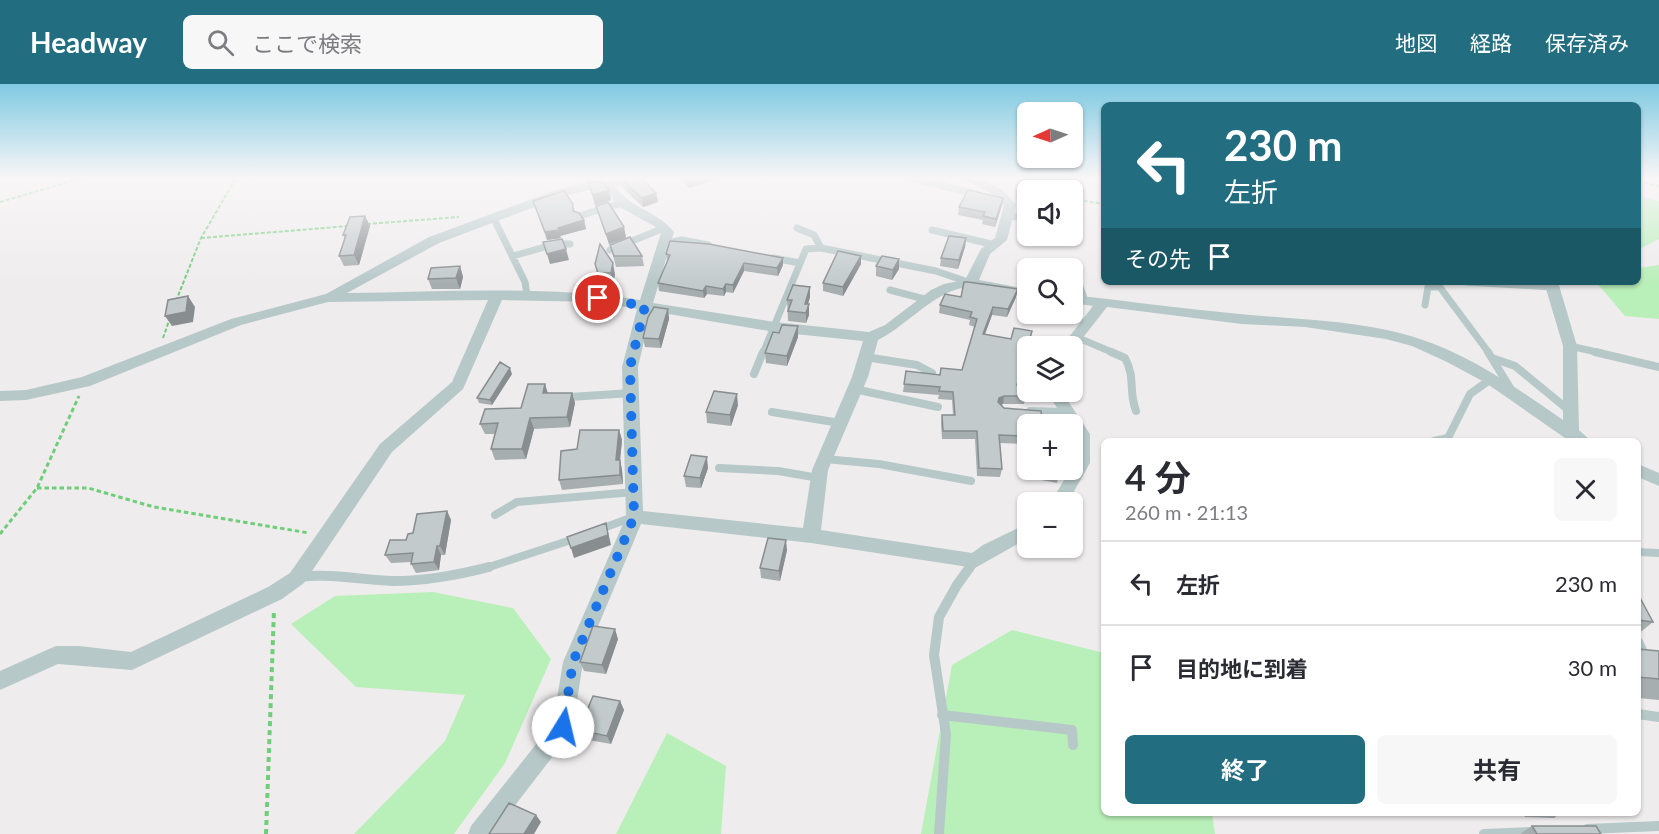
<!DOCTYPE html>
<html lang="ja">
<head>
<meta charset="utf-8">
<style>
  :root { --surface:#fff; --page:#f7f7f7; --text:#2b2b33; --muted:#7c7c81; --line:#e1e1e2; --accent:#226e80 }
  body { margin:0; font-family:Lato,"Noto Sans JP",sans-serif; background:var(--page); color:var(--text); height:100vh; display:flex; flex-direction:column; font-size:22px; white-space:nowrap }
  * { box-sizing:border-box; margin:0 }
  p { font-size:20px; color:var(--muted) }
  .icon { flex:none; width:33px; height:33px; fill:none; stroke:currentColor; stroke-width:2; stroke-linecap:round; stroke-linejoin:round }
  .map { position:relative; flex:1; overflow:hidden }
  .side { position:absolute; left:1101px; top:354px; width:540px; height:378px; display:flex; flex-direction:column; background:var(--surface); border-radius:9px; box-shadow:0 2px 4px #0004 }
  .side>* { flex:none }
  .top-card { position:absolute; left:1101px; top:18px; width:540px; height:183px; border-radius:9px; box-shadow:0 2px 4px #0004; background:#226e80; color:#fff; overflow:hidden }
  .needle { width:39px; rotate:267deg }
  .fabs { position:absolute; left:1017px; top:18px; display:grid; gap:12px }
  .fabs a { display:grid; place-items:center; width:66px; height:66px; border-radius:9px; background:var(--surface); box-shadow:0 2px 4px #0004; font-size:30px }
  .pin { position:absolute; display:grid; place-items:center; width:51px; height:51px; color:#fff; margin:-26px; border:3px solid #fff; border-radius:50%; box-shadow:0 2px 6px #0007 }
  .me { position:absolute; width:66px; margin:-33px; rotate:9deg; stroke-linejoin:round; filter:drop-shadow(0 0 4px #0008) }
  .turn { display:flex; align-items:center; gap:21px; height:126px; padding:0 24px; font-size:27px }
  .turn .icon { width:78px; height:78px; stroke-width:2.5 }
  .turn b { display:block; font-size:42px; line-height:51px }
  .then { display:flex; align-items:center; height:57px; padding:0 24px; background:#0003; gap:12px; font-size:22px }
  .round { display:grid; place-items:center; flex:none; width:63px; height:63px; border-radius:9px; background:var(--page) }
  .headline { display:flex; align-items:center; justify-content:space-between; height:102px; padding:0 24px }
  h1 { font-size:36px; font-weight:700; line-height:45px }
  .button { display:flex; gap:12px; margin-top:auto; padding:12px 24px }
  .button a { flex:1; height:69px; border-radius:9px; background:var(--accent); color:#fff; font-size:24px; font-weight:700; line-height:69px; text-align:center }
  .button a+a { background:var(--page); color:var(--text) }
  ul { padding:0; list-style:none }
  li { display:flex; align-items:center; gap:18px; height:84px; padding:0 24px; border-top:2px solid var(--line) }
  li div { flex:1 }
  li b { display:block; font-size:22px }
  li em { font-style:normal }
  header { display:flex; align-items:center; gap:36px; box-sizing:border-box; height:84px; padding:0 30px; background:var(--accent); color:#fff }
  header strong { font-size:28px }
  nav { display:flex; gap:33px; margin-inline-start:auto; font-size:21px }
  .search { width:420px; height:54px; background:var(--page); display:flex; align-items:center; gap:15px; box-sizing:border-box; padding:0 21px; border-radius:9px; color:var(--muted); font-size:22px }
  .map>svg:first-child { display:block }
  .green { fill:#b9efb8 }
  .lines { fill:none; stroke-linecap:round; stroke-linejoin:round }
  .path-far2 { stroke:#70cd79; stroke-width:2; stroke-dasharray:4 2; stroke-linecap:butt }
  .path-far1 { stroke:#70cd79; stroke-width:3; stroke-dasharray:4.5 3; stroke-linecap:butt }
  .path { stroke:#70cd79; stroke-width:4; stroke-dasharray:5 4; stroke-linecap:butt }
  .lane-far2 { stroke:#b7c8c9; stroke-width:7 }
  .lane-far1 { stroke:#b7c8c9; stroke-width:8 }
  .lane { stroke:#b7c8c9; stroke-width:10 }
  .street { fill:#b7c8c9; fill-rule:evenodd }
  .wall { fill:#a7aeaf }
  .shaded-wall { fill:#888d8f }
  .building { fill:#c2cacc; stroke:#888d8f; stroke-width:1.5 }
  .route { stroke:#1a73e8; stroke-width:10; stroke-dasharray:0 18 }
</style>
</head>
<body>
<header>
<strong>Headway</strong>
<div class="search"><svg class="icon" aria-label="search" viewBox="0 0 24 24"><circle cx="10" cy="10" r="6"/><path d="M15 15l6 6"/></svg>ここで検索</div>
<nav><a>地図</a><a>経路</a><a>保存済み</a></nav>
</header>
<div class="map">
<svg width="1659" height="750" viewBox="0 0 1659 750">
  <rect width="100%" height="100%" fill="#efeced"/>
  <path class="green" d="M1638 112 1659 117V155L1638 166Z
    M1659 181V235L1625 232 1596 198H1638V184Z
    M433 508 513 524 551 575 505 679 454 750H354L445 657 465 611 356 603 291 540 335 512Z
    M1012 546 1104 569V729H1212L1215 750H921L952 581Z
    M667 649 726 682 721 750H616Z"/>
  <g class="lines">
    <path class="path-far2" d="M1638 97 1659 102
      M1021 107 1028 108
      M1017 113 1029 94
      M1072 115 1104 120
      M0 118 82 94
      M367 140 459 133
      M201 154 349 142
      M176 217 201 154 236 94
      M163 254 170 234"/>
    <path class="path-far1" d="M37 404H88L154 423 309 449
      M0 450 37 404 79 312"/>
    <path class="path" d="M266 750 274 526"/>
    <path class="lane-far2" d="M910 94 977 110
      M579 132 622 119
      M1008 132 1028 134
      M494 135 525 198 527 211
      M797 144 814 151 821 164
      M932 146 991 160
      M667 159 682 156 708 161
      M610 166 664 144
      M513 172 555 160H570
      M773 174 800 179
      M1078 197 1085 217
      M1436 198 1489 269
      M1467 198 1553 203
      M890 206 928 216
      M1425 221 1428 203H1440
      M1076 253 1114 269
      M1570 262 1601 269
      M763 269 806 165 821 164 936 187 971 199"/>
    <path class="lane-far1" d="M1111 268 1125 274C1136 295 1128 305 1136 327
      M1488 268 1512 307
      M1595 268 1659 283
      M865 273 917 281 932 289
      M1492 274 1515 282 1571 328
      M754 290 763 268
      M854 305 938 323
      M570 313 632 309
      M1030 327 1067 328
      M772 328 840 339
      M1434 357 1448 354 1470 310 1491 295
      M825 375 879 380 971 397
      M719 384 778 387 819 394
      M495 431 517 418 634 408
      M598 446 633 433
      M1638 468 1659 469
      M483 485 577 454
      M969 485 975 477"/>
    <path class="lane" d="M300 493C331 489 361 496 393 497 425 497 458 491 489 483
      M1638 558 1644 570
      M1638 630 1659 633
      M942 631 1072 646 1073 661
      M1587 745 1659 742
      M939 750 946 650 934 571 939 533 957 501 970 483
      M1484 750 1532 748"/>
    <path class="street" d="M621 94H642L616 104C633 125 658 128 674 148L653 219 775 238 869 248 885 241 931 206 944 200 965 196 981 165 995 154 1004 121 999 114 962 94C984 94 1004 103 1016 121L1007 156 990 170 979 196 1028 205V213C1010 210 989 203 971 203 938 203 907 242 878 256L868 293 828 386 821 446 972 469 983 461 1028 439V454L975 484 811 459 641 440 583 578 573 643 570 650 493 750H468L471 742 553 639 563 578 626 433 622 283 637 225 598 218 502 216 463 305 392 368 304 499 282 515 132 586 58 580 0 606V587L49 565 56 562H79L131 568 268 503 290 489 380 360 452 298 488 216 328 218 241 241 90 302 26 316 0 317V307L26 306 82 293 231 235 326 210 429 153 556 106 589 98H608ZM589 106H606L618 122 654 142 661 149 640 216C543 201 445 208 347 209L439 159 564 112ZM651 227 775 248 863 257 852 293 812 386 803 444 643 427 638 283Z
      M1544 198H1558L1577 262 1579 346 1591 357H1571L1565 354 1486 299 1447 278 1412 262 1386 255 1305 243 1242 240 1107 223 1074 265 1072 262H1062L1093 222 1072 219V211C1128 217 1184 225 1240 230 1301 236 1362 236 1420 255 1472 272 1518 305 1563 336V262Z
      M1047 308H1062L1090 350V379L1068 418H1051L1070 386H1072V340H1067Z
      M1638 380 1659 389V402L1638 393Z"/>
  </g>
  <path class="wall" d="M680 94H716V95L689 104Z
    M622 96 656 109 658 118 643 123 623 104Z
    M588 98 611 116 595 121Z
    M1003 114 1002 121 995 143 982 140 983 136 958 131 959 123Z
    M533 117 573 120 575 128 584 136 586 145 560 152 561 154 547 156Z
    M596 122 624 143 626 154 609 160 599 132Z
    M365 132 370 142 359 181 344 182 339 172 345 155 343 151Z
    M966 154 965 163 958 185 940 182 941 174Z
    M610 161 642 172 644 182 616 183Z
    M666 170 783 174V181L778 192 744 187 733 209 726 208 724 212 707 210 704 214 659 207 658 199 667 177Z
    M861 172V180L843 212 823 207V199Z
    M899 175V185L892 196 876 192V182Z
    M595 180 615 190 613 200H600Z
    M460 182 463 193 460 205H432L428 195Z
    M810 203V213L808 220H809V231L806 239 788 237 787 216Z
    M961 213H1016L1007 233 992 231 985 250 1011 255H1030L1018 301 1026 312 1024 320H1003L1001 321 1004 324 1028 340V360L1000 359 1002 385 1000 393 977 392 975 355H942L941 339 942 331H953L952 316 938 315 939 311 903 308 906 287 940 291 962 286 975 243 969 241 970 236 939 229 940 221Z
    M668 225 669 235 661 264 645 263 643 254Z
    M779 249 798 253 787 282 766 279 765 269Z
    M512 290 492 321 479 319 477 314Z
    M545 300 548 309H572L575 319 570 343 534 345 526 375 495 376 491 365 495 350H485L480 340 521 324Z
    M738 321 731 342 707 339 706 328Z
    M619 346 622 356 620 376 622 386 623 400 562 406 559 396 577 365Z
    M708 384 701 404 686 403 684 392Z
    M1037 386H1059V390L1057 399 1036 395Z
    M447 427 451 436 445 471H441L439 486 416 489 411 480V478L391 479 385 471 406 456 413 449Z
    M787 466 780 497 761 494 760 484Z
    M1638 512 1653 538 1638 550Z
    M618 555 606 590 584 587 580 578Z
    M1638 565 1659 567V616L1638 614Z
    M620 617 624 626 611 660 583 655 579 646Z
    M1523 729H1561L1554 734 1525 733Z
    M1532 742 1601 750H1520Z"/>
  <path class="shaded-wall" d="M689 94H716V95L689 104 687 95Z
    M609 106 611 116 595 121 593 111Z
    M656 109 658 118 643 123 642 114Z
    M1003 114 1002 121 995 143 996 135Z
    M365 132 370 142 359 181 354 171Z
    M584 136 586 145 560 152 561 154 547 156 545 148Z
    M624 143 626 154 609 160 606 150Z
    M966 154 965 163 958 185 959 176Z
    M566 165 569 176 550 180 547 170Z
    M861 172V180L843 212V203Z
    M783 174V181L778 192 777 184Z
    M899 175V185L892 196 893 186Z
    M613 179 615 190 613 200 611 189Z
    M744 179V187L733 209V201Z
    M460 182 463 193 460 205 456 194Z
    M726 200V208L724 212 723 205Z
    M706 202 707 210 704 214 703 207Z
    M810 203V213L805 230V220Z
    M1018 205 1016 213 1007 233 1008 225Z
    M188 212 195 223 193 238 172 242 165 232Z
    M809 220V231L806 239V229Z
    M993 223 992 231 982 258 983 250Z
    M668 225 669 235 661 264 659 255Z
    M798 242V253L787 282V272Z
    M510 284 512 290 492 321 490 316Z
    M545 300 548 311 543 309Z
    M572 309 575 319 570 343 567 333Z
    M737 310 738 321 731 342 730 331Z
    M1004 312 1003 320 998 322 999 314Z
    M530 334 534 345 526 375 522 365Z
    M619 346 622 356 619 386 616 376Z
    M707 373 708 384 701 404 700 394Z
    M620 376 622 386 623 400 620 391Z
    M447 427 451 436 445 471 440 462Z
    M606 439 611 461 574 474 571 464Z
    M786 456 787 466 780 497 779 487Z
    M437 462 441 471 439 486 434 478Z
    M615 545 618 555 606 590 602 581Z
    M620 617 624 626 611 660 607 652Z
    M536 731 541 738 534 750H524Z"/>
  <path class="building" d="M625 94H641L656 109 642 114 622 96Z
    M588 98H603L609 106 593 111Z
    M968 106 1003 114 996 135 983 132 985 128 959 123Z
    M564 107 573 120V127L579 129 584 136 558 144 559 146 545 148 533 117Z
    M608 118 624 143 606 150 596 122Z
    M365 132 354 171 339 172 346 151H343L350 133Z
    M949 152 966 154 959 176 941 174Z
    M630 153 642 172H614L610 161Z
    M562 155 566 165 547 170 543 158Z
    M670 157 709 160 783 174 777 184 744 179 733 201 726 200 723 205 706 202 703 207 658 199 670 171 666 170Z
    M600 160 613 179 611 189H598L595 180Z
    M838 167 861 172 843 203 823 199Z
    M882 172 899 175 893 186 876 182Z
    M460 182 456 194 428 195 431 184Z
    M964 198H968L1018 205 1008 225 993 223 983 250 1011 255 1014 244 1032 247 1017 301H1025L1026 312H1004L999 314 998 318 1004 324 1041 327 1042 340H1028V352L999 351 1002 385 979 384 977 347H943L942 331H955L953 308 939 307 940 303 904 300 906 287 940 291 941 284 962 286 977 235 970 233 972 228 940 221 945 210 961 213Z
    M793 201 810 203 805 220H809L806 229 788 227 792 216H787Z
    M188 212 186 228 165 232 168 216Z
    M654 223 668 225 659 255 643 254 648 233Z
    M782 241 798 242 787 272 765 269 773 248 779 249Z
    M500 278 510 284 490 316 477 314Z
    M528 300H545L543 309H572L567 333 530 334 522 365H491L498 339 480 340 485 325 521 324Z
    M714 307 737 310 730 331 706 328Z
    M580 346H619L616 376H620V391L559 396 561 367 577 365Z
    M691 371 707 373 700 394 684 392Z
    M1038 386H1059V390Z
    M447 427 440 462H437L434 478 411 480 413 469 385 471 390 456H406L408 450 413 449 417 430Z
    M606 439 608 451 571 464 567 453Z
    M768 454 786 456 779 487 760 484Z
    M1638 512H1639L1653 538 1638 536Z
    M593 542 615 545 602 581 580 578Z
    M1638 565 1659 567V595L1638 593Z
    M593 612 620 617 607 652 579 646Z
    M509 719 536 731 524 750H489Z
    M1532 742H1596L1601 750H1537Z"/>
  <linearGradient id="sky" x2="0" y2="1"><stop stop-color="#80cae2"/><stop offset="0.47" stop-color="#f8f6f7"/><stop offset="1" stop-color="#f8f6f7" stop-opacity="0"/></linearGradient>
  <rect width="1659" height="200" fill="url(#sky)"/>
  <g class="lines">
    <path class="route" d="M563 643 573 578 634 433 630 283 645 222 598 214"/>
  </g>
</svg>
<div class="fabs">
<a><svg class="needle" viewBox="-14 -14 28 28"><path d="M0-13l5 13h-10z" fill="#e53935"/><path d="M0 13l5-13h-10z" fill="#7c7c81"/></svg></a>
<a><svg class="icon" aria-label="sound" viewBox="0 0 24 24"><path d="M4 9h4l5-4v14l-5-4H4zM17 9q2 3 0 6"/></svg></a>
<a><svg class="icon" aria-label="search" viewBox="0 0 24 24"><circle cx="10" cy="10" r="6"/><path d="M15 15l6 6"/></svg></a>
<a><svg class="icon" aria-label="layers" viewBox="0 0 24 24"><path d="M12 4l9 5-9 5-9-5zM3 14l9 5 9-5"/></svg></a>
<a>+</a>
<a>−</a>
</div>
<div class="pin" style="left:598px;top:214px;background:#d93025"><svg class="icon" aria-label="arrive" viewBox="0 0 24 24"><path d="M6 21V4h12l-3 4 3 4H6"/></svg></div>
<svg class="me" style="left:563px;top:643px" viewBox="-20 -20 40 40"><circle r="19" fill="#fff"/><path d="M0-13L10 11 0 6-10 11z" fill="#1a73e8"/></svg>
<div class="top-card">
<div class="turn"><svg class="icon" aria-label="left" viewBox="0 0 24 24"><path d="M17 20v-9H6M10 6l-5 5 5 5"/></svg><div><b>230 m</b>左折</div></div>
<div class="then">その先<svg class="icon" aria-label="arrive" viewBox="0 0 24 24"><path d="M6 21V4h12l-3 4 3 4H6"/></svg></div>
</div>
<section class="side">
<div class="headline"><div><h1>4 分</h1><p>260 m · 21:13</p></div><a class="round"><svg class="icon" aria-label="close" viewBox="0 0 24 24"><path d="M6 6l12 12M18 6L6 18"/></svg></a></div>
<ul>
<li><svg class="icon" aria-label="left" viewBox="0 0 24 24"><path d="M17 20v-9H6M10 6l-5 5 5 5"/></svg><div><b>左折</b></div><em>230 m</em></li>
<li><svg class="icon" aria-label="arrive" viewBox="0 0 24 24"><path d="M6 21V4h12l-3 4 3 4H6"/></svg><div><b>目的地に到着</b></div><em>30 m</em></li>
</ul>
<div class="button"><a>終了</a><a>共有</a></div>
</section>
</div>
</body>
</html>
